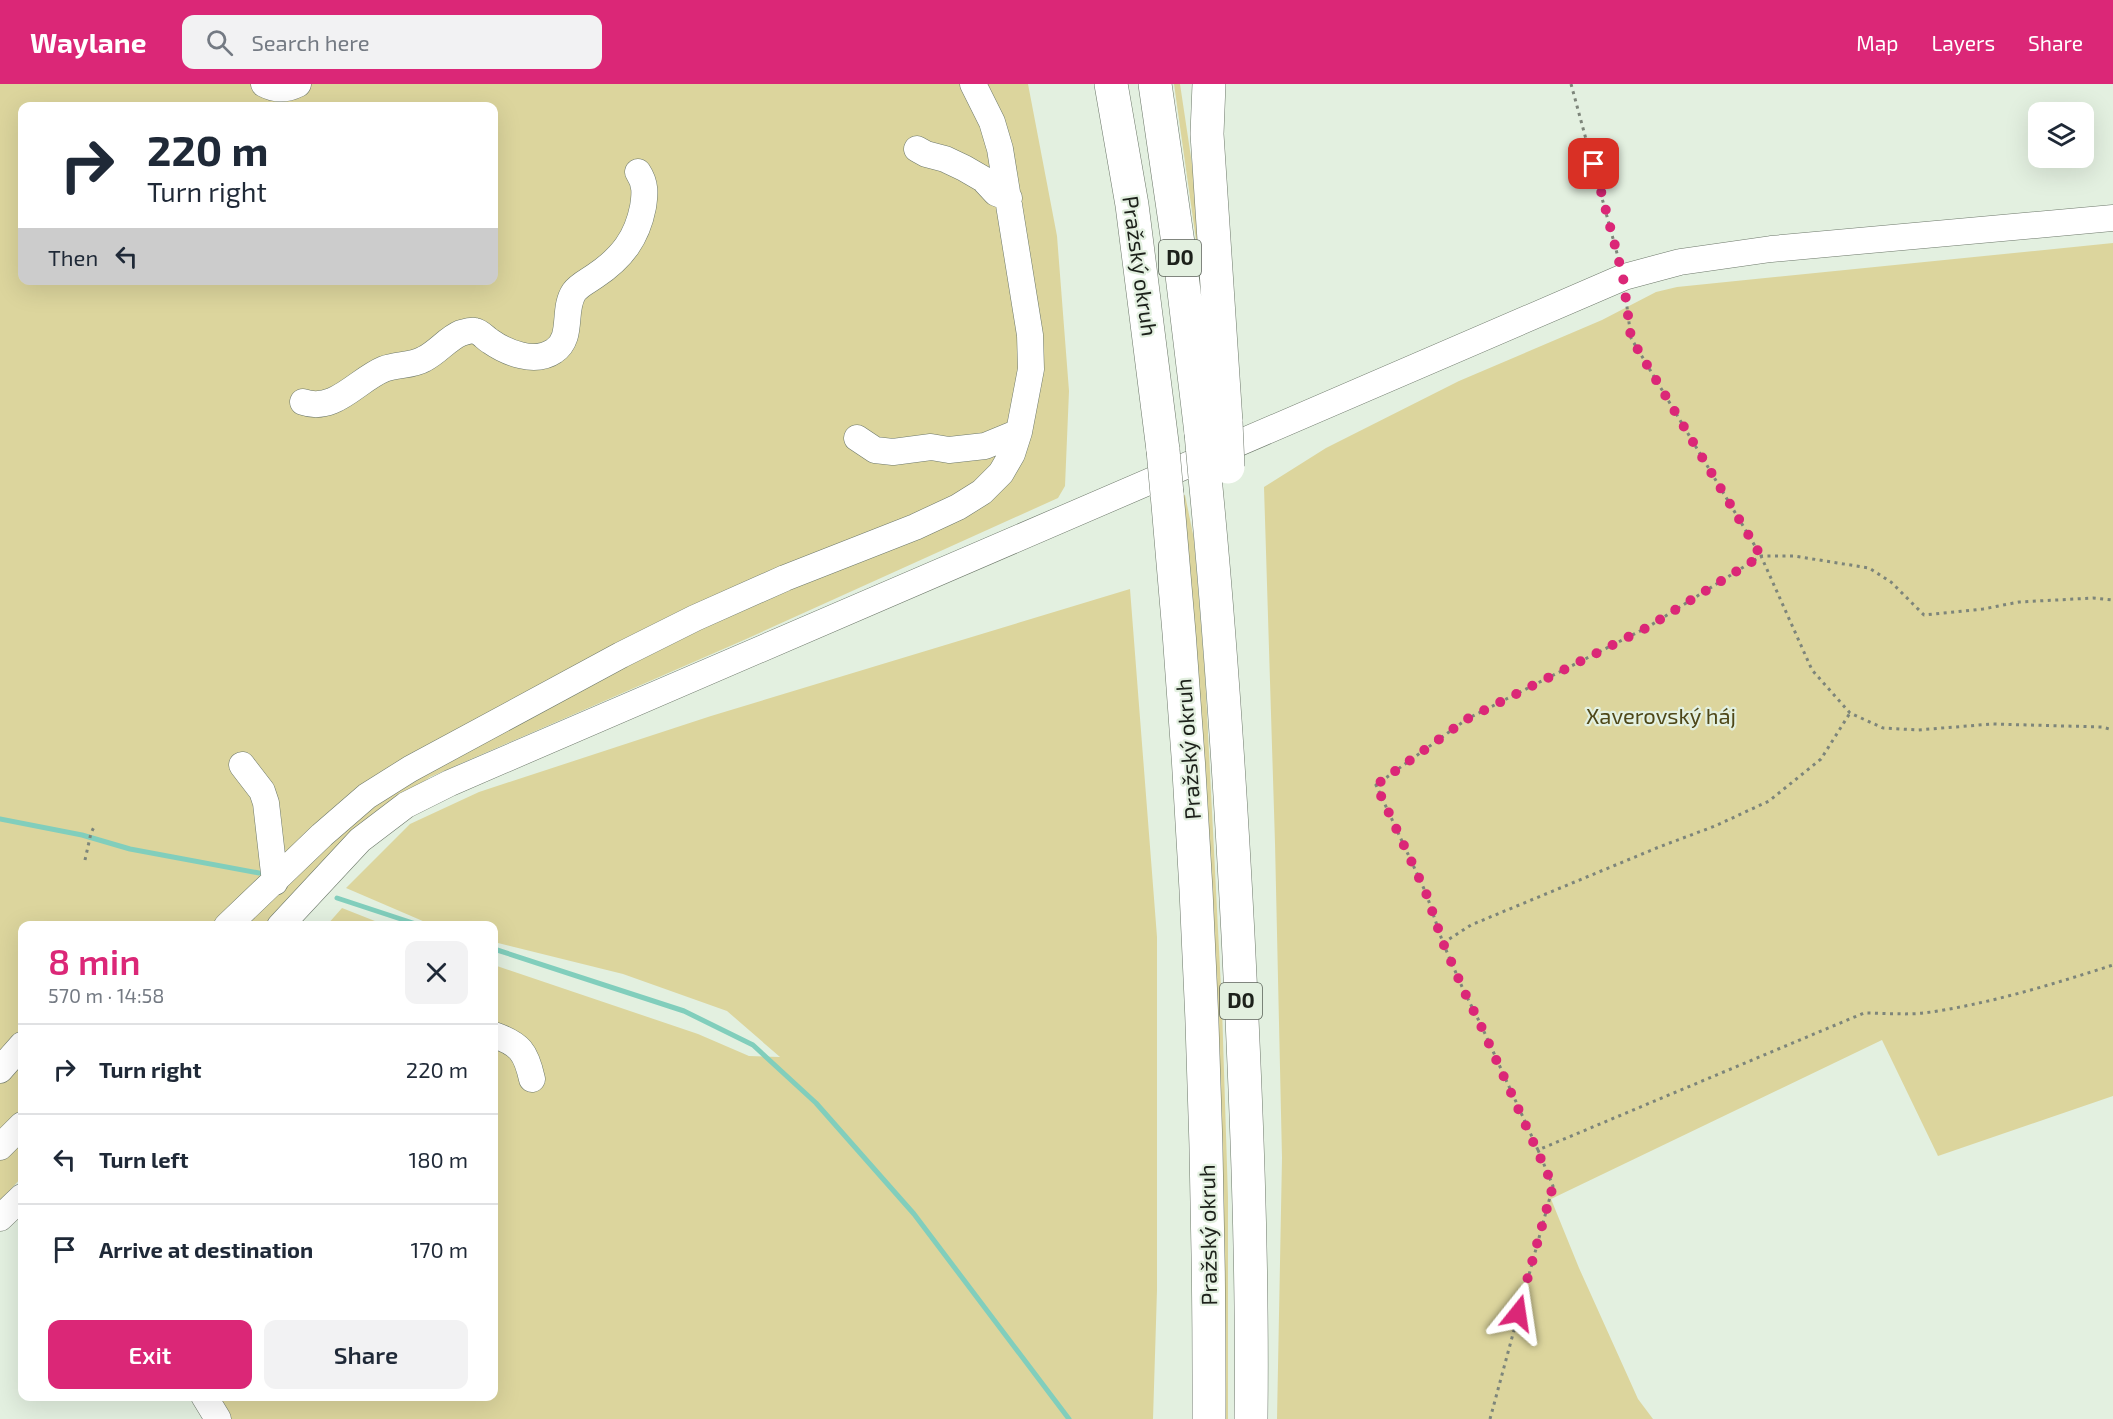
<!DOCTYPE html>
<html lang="en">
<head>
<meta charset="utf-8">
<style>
  :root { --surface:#fff; --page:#f2f2f3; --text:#1f2937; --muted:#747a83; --line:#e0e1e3; --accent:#db2777 }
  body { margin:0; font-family:"Exo 2",sans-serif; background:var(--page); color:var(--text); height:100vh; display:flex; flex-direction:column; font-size:22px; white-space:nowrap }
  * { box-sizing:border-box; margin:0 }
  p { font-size:20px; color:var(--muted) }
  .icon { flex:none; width:33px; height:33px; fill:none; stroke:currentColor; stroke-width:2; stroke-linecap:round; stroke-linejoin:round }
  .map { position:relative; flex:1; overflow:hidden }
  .details { position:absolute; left:18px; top:837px; width:480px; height:480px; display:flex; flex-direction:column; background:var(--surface); border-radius:12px; box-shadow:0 6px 24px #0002 }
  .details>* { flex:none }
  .guide { position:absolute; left:18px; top:18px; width:480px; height:183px; border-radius:12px; box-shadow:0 6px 24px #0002; background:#fff; color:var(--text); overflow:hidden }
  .tools { position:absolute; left:2028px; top:18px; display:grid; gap:12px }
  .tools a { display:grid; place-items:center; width:66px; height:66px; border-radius:12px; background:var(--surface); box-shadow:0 6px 24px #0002; font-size:30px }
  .pin { position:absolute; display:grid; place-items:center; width:51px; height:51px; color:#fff; margin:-26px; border-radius:12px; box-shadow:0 3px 9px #0006 }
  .me { position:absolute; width:66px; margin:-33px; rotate:15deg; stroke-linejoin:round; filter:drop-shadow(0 0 4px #0008) }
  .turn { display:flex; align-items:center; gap:21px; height:126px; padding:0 30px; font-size:27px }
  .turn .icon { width:78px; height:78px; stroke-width:2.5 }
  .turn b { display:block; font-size:42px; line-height:51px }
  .then { display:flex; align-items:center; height:57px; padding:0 30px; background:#0003; gap:12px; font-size:22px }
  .round { display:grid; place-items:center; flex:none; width:63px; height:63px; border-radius:12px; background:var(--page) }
  .summary { display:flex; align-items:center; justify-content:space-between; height:102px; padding:0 30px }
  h1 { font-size:36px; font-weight:600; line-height:45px; color:var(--accent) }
  .primary-button { display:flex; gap:12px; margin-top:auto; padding:12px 30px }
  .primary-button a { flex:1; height:69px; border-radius:12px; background:var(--accent); color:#fff; font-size:24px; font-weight:600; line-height:69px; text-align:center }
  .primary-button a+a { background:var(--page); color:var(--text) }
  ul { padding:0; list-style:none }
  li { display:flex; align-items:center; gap:18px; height:90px; padding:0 30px; border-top:2px solid var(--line) }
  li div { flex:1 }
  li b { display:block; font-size:22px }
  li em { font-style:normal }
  header { display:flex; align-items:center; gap:36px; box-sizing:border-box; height:84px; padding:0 30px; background:var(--accent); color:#fff }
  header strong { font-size:28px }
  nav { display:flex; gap:33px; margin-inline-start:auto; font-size:21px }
  .search { width:420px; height:54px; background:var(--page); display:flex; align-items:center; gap:15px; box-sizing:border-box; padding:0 21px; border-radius:12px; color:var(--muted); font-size:22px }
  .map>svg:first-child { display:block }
  .green { fill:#dcd59d; fill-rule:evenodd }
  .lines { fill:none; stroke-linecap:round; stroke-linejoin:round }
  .stream { stroke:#81cebc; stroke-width:5 }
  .minor-casing { stroke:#6d786a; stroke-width:27 }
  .highway-casing { stroke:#6d786a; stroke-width:34 }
  .path { stroke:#7d857a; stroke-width:3; stroke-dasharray:3 4.5; stroke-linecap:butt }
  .minor { stroke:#fff; stroke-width:26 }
  .highway { stroke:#fff; stroke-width:33 }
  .highway-bridge-casing { stroke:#6d786a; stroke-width:34; stroke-linecap:butt }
  .highway-bridge { stroke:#fff; stroke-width:33 }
  .route { stroke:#db2777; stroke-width:10; stroke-dasharray:0 18 }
  .labels { text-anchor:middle; stroke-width:4.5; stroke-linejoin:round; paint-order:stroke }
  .shield { fill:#e3f0e0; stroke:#585f56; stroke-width:1.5 }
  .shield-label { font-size:21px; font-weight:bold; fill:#1d211b }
  .street-label { font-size:22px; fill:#1d211b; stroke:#e3f0e0 }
  .park-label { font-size:22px; fill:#4e4718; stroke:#e3f0e0 }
</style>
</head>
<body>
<header>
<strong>Waylane</strong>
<div class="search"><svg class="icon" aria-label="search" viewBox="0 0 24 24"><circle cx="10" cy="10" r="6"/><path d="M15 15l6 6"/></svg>Search here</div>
<nav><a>Map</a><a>Layers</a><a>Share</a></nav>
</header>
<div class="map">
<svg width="2113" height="1335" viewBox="0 0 2113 1335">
  <rect width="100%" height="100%" fill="#e3f0e0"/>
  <path class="green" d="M0 0H1028L1057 152 1069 307 1065 402 1058 414 744 556 430 693 364 740 317 785 265 841 22 842V1093L0 1117ZM22 22H494V196H22Z
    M1174 0H1180L1192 80 1203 176 1199 177Z
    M2113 159V1012L1938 1072 1882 956 1551 1115 1579 1184 1638 1315 1653 1335H1277L1282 1074 1275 759 1264 403 1326 364 1459 297 1602 236 1656 208 1677 203Z
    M1185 411 1194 455 1205 590 1222 924 1228 1113V1335H1220L1179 412Z
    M1130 505 1157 853V1206L1153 1335H212L197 1313 494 1312V881L698 950 749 972 780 973 727 927 623 890 494 858V842L432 841 346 804 410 740 479 708 711 632Z
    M342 824 385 841H327Z"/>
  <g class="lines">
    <path class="stream" d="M0 735 82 751 130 765 259 789
      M337 814 422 842
      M494 865 684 927 753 961 816 1019 914 1130 1069 1335"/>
    <g class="minor-casing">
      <path id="minor" d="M264 0C275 6 286 6 298 0
        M917 65 926 70 945 75 964 84 983 95 996 109 1009 114
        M303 318C335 329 357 296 384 285 397 280 412 282 424 275 438 268 447 255 461 249 465 248 471 246 475 247 481 248 485 254 490 257 507 269 535 280 554 267 574 254 562 226 574 208 579 201 588 197 595 192 622 174 637 154 643 123 645 110 646 100 638 88
        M857 354 875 366 893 368 931 363 949 366 985 362 1019 348
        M242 681 262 707 266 719 275 798
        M227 842 322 751 367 712 410 685 621 571 695 534 785 494 915 443 958 423 982 408 1001 389 1012 370 1019 348 1031 285 1030 251 1000 65 992 38 973 0
        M280 842 360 756 406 721 450 699 1624 193 1680 178 1771 165 2113 134
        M494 951C520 960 526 968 532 995
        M0 986 22 961
        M0 1063 22 1041
        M0 1134 22 1113
        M204 1312 218 1335"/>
    </g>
    <g class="highway-casing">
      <path id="highway" d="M1111 0 1132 121 1163 366
        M1155 0 1179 166 1201 349
        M1209 0 1207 50 1226 338
        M1205 393C1220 545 1230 698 1238 851 1246 1013 1253 1174 1251 1335
        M1167 410C1196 718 1210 1026 1209 1335"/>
    </g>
    <path class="path" d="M1571 0 1618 173
      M1626 215 1631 254 1761 472 1812 586 1850 629 1883 644 1918 646 1992 640 2102 643 2113 646
      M85 776 91 749 94 743
      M1443 859 1471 841 1659 763 1715 742 1769 717 1821 675 1850 629
      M1538 1066 1481 941 1463 905 1443 859 1426 809 1376 701 1467 635 1648 543 1761 472H1794L1869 484 1891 498 1924 531 1983 525 2019 518 2093 514 2113 516
      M1490 1335 1553 1102 1538 1066 1864 929C1884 929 1905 931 1924 929 1985 921 2054 900 2113 881"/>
    <use href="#minor" class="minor"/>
    <use href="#highway" class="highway"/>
    <g class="highway-bridge-casing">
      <path id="highway-bridge" d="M1226 338 1228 383
        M1201 349 1205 393
        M1163 366 1167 410"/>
    </g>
    <use href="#highway-bridge" class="highway-bridge"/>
  </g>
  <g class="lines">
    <path class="route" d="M1518 1229 1553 1102 1481 942 1463 905 1443 859 1426 809 1376 701 1467 635 1648 543 1761 472 1631 254 1623 193 1594 80"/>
  </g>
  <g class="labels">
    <g class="shield">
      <rect x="1159" y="156" width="42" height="36" rx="4.5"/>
      <rect x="1220" y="899" width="42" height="36" rx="4.5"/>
    </g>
    <g class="shield-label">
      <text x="1180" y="181">D0</text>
      <text x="1241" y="924">D0</text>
    </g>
    <g class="street-label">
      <text transform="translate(1140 182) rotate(82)" y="8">Pražský okruh</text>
      <text transform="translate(1188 665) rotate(-94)" y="8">Pražský okruh</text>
      <text transform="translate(1208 1151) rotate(-91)" y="8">Pražský okruh</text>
    </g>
    <g class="park-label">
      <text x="1661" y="640">Xaverovský háj</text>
    </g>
  </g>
</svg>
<div class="tools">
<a><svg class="icon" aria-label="layers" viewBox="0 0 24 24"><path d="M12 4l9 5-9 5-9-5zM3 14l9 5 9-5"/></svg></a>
</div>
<div class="pin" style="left:1594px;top:80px;background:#d93025"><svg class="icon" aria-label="arrive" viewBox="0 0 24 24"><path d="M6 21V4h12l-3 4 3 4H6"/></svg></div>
<svg class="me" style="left:1518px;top:1229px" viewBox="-20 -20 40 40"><path d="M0-17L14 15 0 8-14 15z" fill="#db2777" stroke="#fff" stroke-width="4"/></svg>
<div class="guide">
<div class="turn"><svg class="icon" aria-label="right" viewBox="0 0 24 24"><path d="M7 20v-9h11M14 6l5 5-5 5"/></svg><div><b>220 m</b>Turn right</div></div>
<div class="then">Then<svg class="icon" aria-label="left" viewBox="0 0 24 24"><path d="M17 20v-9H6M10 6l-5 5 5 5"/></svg></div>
</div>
<section class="details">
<div class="summary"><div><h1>8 min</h1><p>570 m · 14:58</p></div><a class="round"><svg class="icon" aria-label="close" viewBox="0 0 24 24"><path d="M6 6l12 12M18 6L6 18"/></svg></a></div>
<ul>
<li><svg class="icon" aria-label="right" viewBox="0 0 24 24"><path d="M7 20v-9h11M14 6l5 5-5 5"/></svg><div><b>Turn right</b></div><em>220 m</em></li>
<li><svg class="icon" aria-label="left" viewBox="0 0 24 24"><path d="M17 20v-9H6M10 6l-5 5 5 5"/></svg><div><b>Turn left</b></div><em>180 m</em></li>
<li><svg class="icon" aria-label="arrive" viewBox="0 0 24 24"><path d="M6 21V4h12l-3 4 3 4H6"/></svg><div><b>Arrive at destination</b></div><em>170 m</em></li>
</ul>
<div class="primary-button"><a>Exit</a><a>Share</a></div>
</section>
</div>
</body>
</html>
